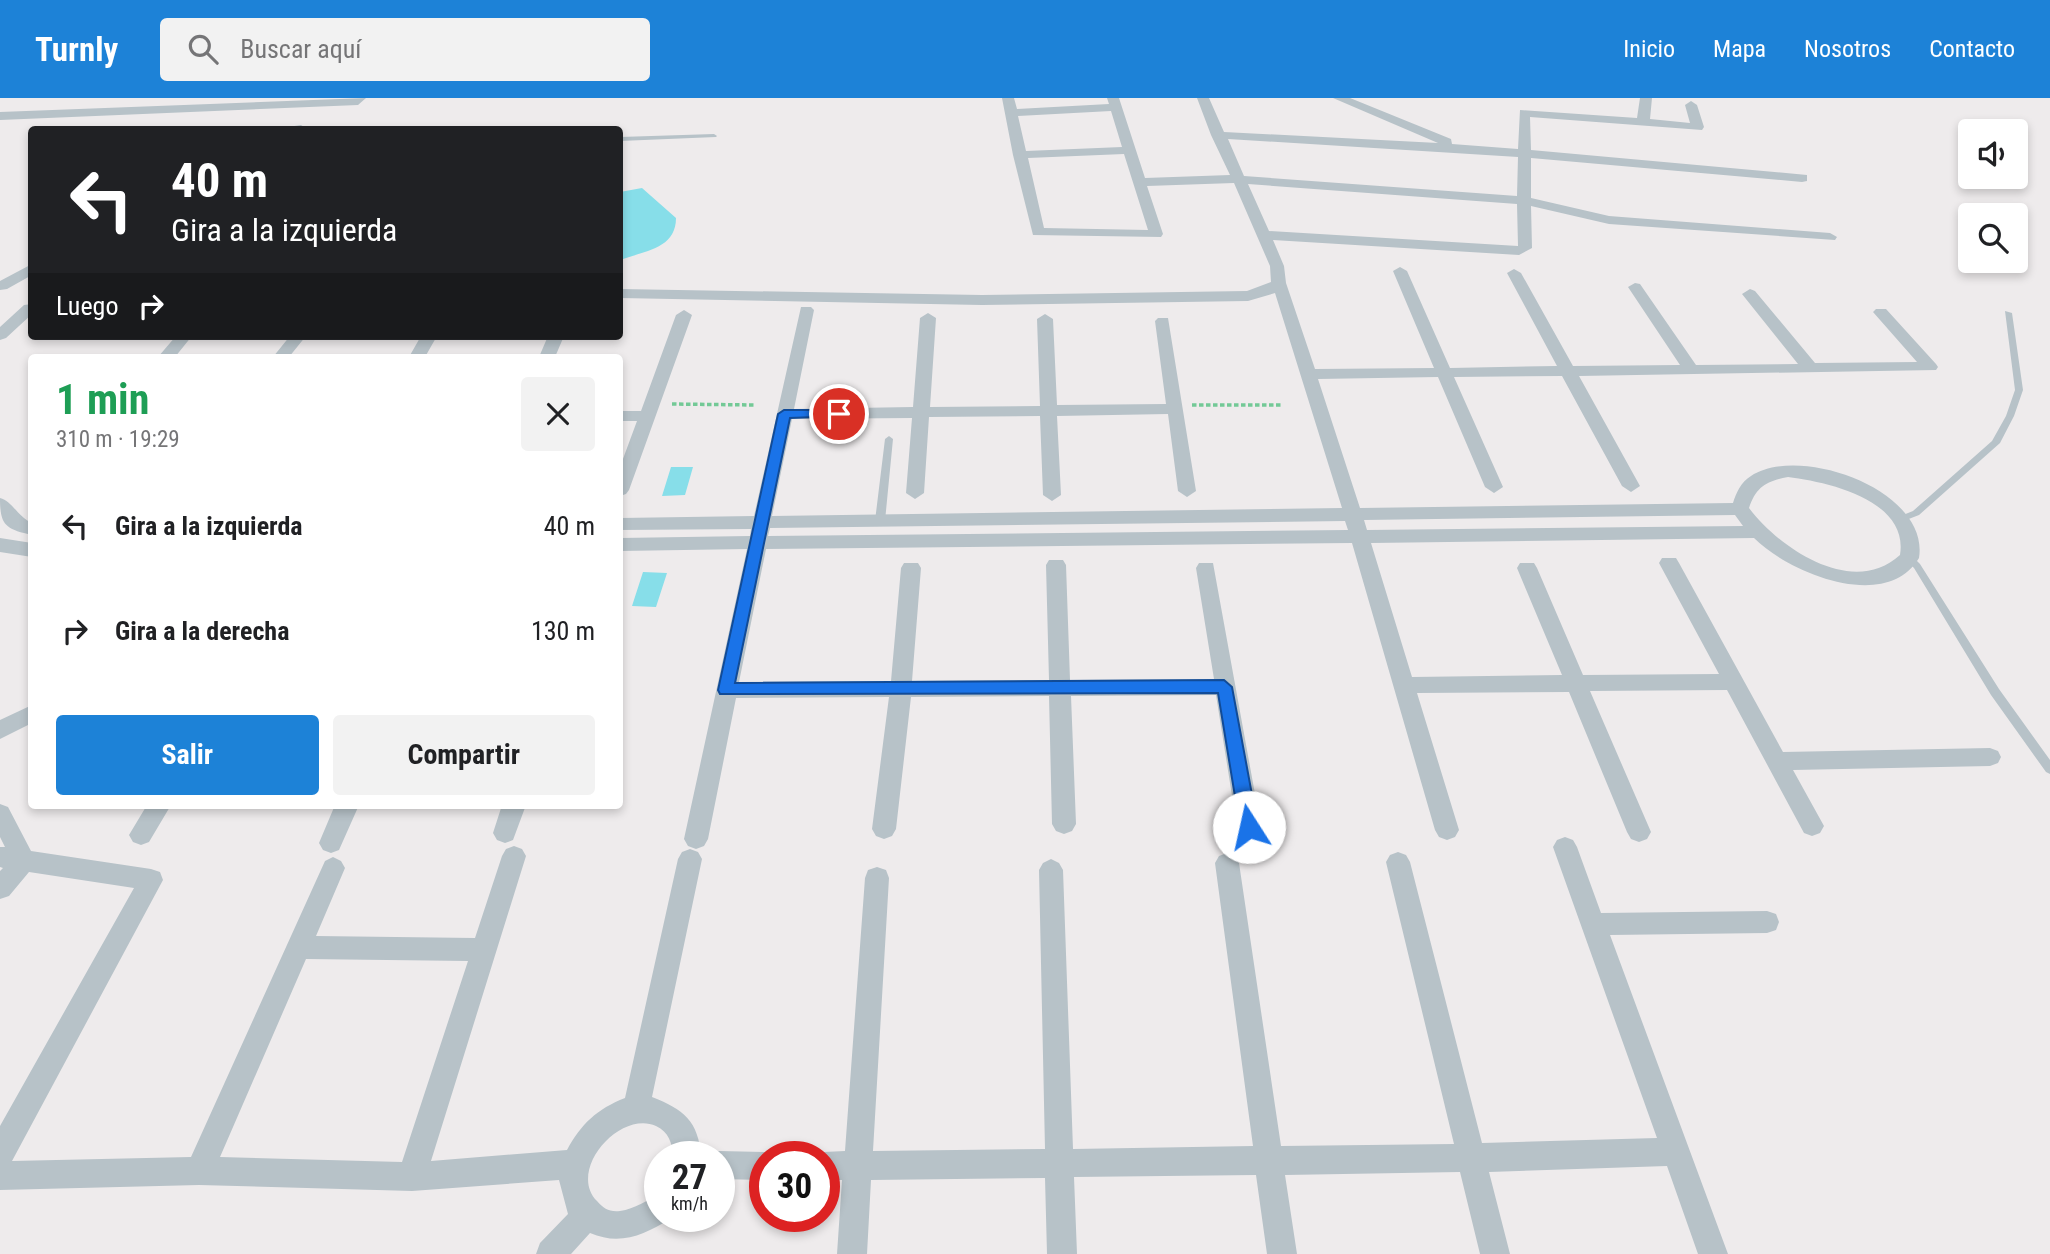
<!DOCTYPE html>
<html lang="es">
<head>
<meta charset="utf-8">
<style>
  :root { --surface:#fff; --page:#f2f2f2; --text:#202124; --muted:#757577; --accent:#1d82d7 }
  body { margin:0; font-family:"Roboto Condensed",sans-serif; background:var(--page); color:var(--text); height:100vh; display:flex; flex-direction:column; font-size:26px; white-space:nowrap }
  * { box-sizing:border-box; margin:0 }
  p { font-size:23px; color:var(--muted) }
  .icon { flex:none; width:38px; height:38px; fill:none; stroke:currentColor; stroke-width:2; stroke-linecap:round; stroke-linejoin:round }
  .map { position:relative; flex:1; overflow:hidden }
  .details { position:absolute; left:28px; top:256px; width:595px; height:455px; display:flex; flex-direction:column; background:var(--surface); border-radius:7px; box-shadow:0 4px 10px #0003 }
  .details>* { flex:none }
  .hud { position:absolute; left:28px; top:28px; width:595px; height:214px; border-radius:7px; box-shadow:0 4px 10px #0003; background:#202124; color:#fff; overflow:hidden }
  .controls { position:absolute; left:1958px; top:21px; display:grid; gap:14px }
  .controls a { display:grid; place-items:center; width:70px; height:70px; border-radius:7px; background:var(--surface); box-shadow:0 4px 10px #0003; font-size:35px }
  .speed { position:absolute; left:644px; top:1043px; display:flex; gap:14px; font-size:35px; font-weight:700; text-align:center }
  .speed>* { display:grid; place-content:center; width:91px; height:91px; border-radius:50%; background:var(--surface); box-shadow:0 4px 10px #0003; line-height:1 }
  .speed small { font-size:18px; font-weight:400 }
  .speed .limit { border:10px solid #d22; background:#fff; color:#111 }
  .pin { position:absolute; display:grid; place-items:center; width:60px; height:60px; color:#fff; margin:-30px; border:4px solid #fff; border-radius:50%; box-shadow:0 2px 7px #0007 }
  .me { position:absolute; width:77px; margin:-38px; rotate:350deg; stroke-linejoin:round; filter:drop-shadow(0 0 5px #0008) }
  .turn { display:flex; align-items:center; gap:24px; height:147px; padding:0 28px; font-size:32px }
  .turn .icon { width:91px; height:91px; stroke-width:2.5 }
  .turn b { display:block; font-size:49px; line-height:60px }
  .then { display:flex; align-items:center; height:66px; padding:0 28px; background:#0003; gap:14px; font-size:26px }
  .round { display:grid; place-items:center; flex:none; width:74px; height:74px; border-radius:7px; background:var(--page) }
  .head { display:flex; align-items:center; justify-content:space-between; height:119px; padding:0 28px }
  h1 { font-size:42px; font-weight:700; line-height:52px; color:#1e9e55 }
  .action { display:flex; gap:14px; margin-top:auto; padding:14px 28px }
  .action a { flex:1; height:80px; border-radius:7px; background:var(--accent); color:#fff; font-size:28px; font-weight:700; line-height:80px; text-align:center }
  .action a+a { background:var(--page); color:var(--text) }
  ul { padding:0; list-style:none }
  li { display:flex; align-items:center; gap:21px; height:105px; padding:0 28px }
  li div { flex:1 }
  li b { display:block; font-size:26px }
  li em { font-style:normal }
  header { display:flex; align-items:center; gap:42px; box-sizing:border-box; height:98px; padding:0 35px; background:var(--accent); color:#fff }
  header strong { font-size:33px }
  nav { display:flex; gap:38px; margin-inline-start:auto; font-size:24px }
  .search { width:490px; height:63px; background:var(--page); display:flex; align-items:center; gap:18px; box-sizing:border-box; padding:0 24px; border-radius:7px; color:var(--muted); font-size:26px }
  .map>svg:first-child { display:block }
  .water { fill:#87dee9 }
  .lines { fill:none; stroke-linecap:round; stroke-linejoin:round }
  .path { stroke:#73c996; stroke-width:3.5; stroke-dasharray:4.5 2.5; stroke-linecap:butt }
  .service { fill:#b7c2c8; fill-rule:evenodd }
  .minor { fill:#b7c2c8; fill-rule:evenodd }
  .route { fill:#1a73e8; stroke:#114b97; stroke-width:2 }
</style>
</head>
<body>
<header>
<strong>Turnly</strong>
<div class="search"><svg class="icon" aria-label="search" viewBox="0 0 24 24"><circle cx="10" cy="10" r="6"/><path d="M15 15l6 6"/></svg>Buscar aquí</div>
<nav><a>Inicio</a><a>Mapa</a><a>Nosotros</a><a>Contacto</a></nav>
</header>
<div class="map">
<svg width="2050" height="1156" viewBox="0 0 2050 1156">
  <rect width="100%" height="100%" fill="#eeebec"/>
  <path class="water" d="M642 90 676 120C676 151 644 153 620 162V94Z
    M671 369H693L685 397 662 398Z
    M643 474 667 475 656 509 632 508Z"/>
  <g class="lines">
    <path class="path" d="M672 306 756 307
      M1192 307H1282"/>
    <path class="service" d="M714 36 717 38 716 39 620 43V39Z
      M2005 213 2012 215 2023 292 2014 318 2000 345 1919 417 1901 424 1898 423 1896 421 1898 419 1913 413 1992 343 2006 318 2015 292Z
      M889 338 893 341 885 423 880 426 875 423 885 341Z
      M1909 457 1912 458 1920 466 1999 591 2050 662V676L2046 674 1991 597 1914 470 1904 460Z"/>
    <path class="minor" d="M366 0 358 7 0 22V14Z
      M1002 0H1014L1017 11 1109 6 1107 0H1119L1145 80 1230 77 1211 37 1197 0H1209L1224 34 1438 45 1333 0H1350L1451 41 1452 46 1518 51 1520 12 1637 20 1640 0H1652L1650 21 1690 25 1685 7 1691 3 1697 7 1704 29 1702 32 1530 19 1531 52 1807 77V83L1802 84 1531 60V100L1609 118 1830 135 1837 139 1835 142 1609 126 1531 108 1532 150 1519 157 1273 142 1284 168 1286 185 1315 271 1434 270 1393 173 1400 169 1407 173 1450 270 1557 268 1507 175 1514 171 1521 175 1573 268 1680 267 1628 189 1635 185 1640 186 1696 267 1798 266 1742 196 1750 191 1755 193 1815 265 1917 264 1873 214 1876 211H1886L1936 266 1938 269 1936 272 1579 278 1640 388 1631 394 1622 388 1562 278 1454 279 1503 389 1494 395 1485 389 1438 279 1318 281 1360 410 1733 405C1736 395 1741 384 1751 378 1799 346 1930 392 1919 460 1886 515 1789 475 1754 440L1371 445 1412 579 1562 577 1517 470 1520 465H1534L1537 470 1583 577 1719 576 1659 465 1662 460H1676L1679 465 1783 654 1990 650 1998 653 2001 659 1998 665 1990 668 1793 672 1824 728 1820 735 1812 738 1804 735 1727 592 1590 593 1651 734 1647 741 1639 744 1631 741 1627 734 1569 594 1417 595 1459 732 1455 739 1447 742 1439 739 1435 732 1352 445 766 451 739 584 891 583 901 470 904 465H918L921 470 912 583 1049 582 1046 467 1049 462H1063L1066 467 1070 582 1214 581 1196 470 1199 465H1213L1261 729 1257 736 1249 739 1241 736 1237 729 1216 597 1071 598 1076 726 1072 733 1064 736 1056 733 1052 726 1049 598 911 599 896 731 892 738 884 741 876 738 872 731 889 599 736 600 708 741 704 748 696 751 688 748 684 741 747 451 620 453V440L750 438 751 431 620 432V420L754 418 801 209H811L814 212 794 311 913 309 920 220 928 215 936 220 930 309 1040 308 1037 221 1045 216 1053 221 1057 307 1166 306 1155 223 1158 220H1168L1196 393 1187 399 1178 393 1168 316 1057 318 1061 397 1052 403 1043 397 1040 318 929 319 924 395 915 401 906 395 912 320 792 321 772 418 1342 410 1275 195 1248 203 982 207 620 200V191L982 197 1247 193 1271 184 1270 168 1234 85 1147 88 1163 136 1161 139 1033 137 1013 57ZM1111 13 1122 49 1026 53 1018 18ZM1228 41 1518 59 1517 98 1244 78ZM1124 56 1148 132 1044 130 1028 60ZM1248 86 1517 106 1518 148 1269 133ZM1788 379C1828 384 1909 402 1900 457 1853 500 1780 451 1749 410 1756 389 1766 383 1788 379ZM1735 417 1743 428 1367 432 1364 422ZM1345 423 1348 432 768 438 770 430Z
      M301 27 307 31 286 32 288 29Z
      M32 166V177L7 191 0 192V183Z
      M32 206V216L6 240 0 242V229L24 207Z
      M684 212 692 217 629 392 626 396 620 398V369L637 323H620V313H641L676 217Z
      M176 238H192L175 259H158Z
      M290 238H306L289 259H273Z
      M421 238H437L425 259H409Z
      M548 238H564L555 259H539Z
      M0 400C12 403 18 419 32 425V437C5 431 0 427 0 400Z
      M0 440 32 445V459L0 454Z
      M32 607V625L0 641V622Z
      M0 706 8 709 31 753 151 771 160 774 163 782 12 1063 191 1059 325 763 333 759 341 763 345 770 316 838 475 840 502 758 506 751 514 748 522 751 526 758 431 1063 567 1052C581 1026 597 1011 625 1000L678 761 682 754 690 751 698 754 702 761 652 999C683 1011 699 1023 701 1059H673C672 1045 669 1034 656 1028 619 1012 567 1073 597 1103 604 1111 609 1114 620 1113 635 1111 647 1102 660 1096V1118H672L670 1121C644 1137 620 1148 590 1135L571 1156H536L540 1145 568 1116 559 1082 412 1093 199 1087 0 1092V1028L134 790 29 774 9 798 0 801V773L3 770 0 769V749H5L0 739ZM306 861 468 863 402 1064 220 1059Z
      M147 707H171L149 744 141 747 133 744 129 737Z
      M335 707H359L339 752 331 755 323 752 319 745Z
      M502 707H526L513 742 505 745 497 742 493 735Z
      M1565 739 1573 742 1577 749 1601 815 1767 813 1776 816 1779 824 1776 832 1767 835 1610 837 1728 1156H1698L1667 1068 1489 1074 1510 1156H1480L1460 1074 1285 1077 1297 1156H1267L1256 1077 1074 1079 1077 1156H1047L1045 1080 871 1082 867 1156H837L842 1082H824V1059H814L824 1054 845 1053 865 780 868 772 877 769 886 772 889 780 873 1053 1045 1051 1039 772 1043 765 1051 761 1059 765 1063 772 1073 1051 1253 1048 1215 765 1219 758 1227 755 1235 758 1239 765 1281 1048 1454 1046 1386 764 1390 757 1398 754 1406 757 1410 764 1482 1045 1657 1040 1553 749 1557 742Z
      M719 1053 765 1054 775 1059H765V1082L719 1081V1059H708Z"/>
  </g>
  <path class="route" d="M839 312 845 316 843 318 790 320 735 585 1224 582 1232 589 1258 729 1255 734 1249 736 1243 734 1240 729 1218 595 720 596 718 592 778 316 784 312Z"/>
</svg>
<div class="controls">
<a><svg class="icon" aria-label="sound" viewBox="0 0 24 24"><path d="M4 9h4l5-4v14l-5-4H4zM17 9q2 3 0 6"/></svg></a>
<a><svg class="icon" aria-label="search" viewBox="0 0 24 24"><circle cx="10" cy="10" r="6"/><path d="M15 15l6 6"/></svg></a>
</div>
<div class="speed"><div>27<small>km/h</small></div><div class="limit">30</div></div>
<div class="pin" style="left:839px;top:316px;background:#d93025"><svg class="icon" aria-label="arrive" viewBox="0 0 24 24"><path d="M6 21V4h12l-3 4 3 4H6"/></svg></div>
<svg class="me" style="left:1249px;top:729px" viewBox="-20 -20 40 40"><circle r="19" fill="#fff"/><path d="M0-13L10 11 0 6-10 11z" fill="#1a73e8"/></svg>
<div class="hud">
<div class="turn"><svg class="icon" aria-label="left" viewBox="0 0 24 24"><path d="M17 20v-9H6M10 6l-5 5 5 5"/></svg><div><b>40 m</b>Gira a la izquierda</div></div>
<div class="then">Luego<svg class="icon" aria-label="right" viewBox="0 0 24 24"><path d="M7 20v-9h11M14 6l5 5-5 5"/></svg></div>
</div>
<section class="details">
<div class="head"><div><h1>1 min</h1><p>310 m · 19:29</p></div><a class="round"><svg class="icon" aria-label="close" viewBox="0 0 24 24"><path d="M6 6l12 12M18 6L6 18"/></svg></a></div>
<ul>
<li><svg class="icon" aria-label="left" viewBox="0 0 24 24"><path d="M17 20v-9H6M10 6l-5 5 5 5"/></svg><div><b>Gira a la izquierda</b></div><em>40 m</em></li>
<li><svg class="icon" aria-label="right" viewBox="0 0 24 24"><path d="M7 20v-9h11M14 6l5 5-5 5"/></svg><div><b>Gira a la derecha</b></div><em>130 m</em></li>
</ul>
<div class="action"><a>Salir</a><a>Compartir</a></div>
</section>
</div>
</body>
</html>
